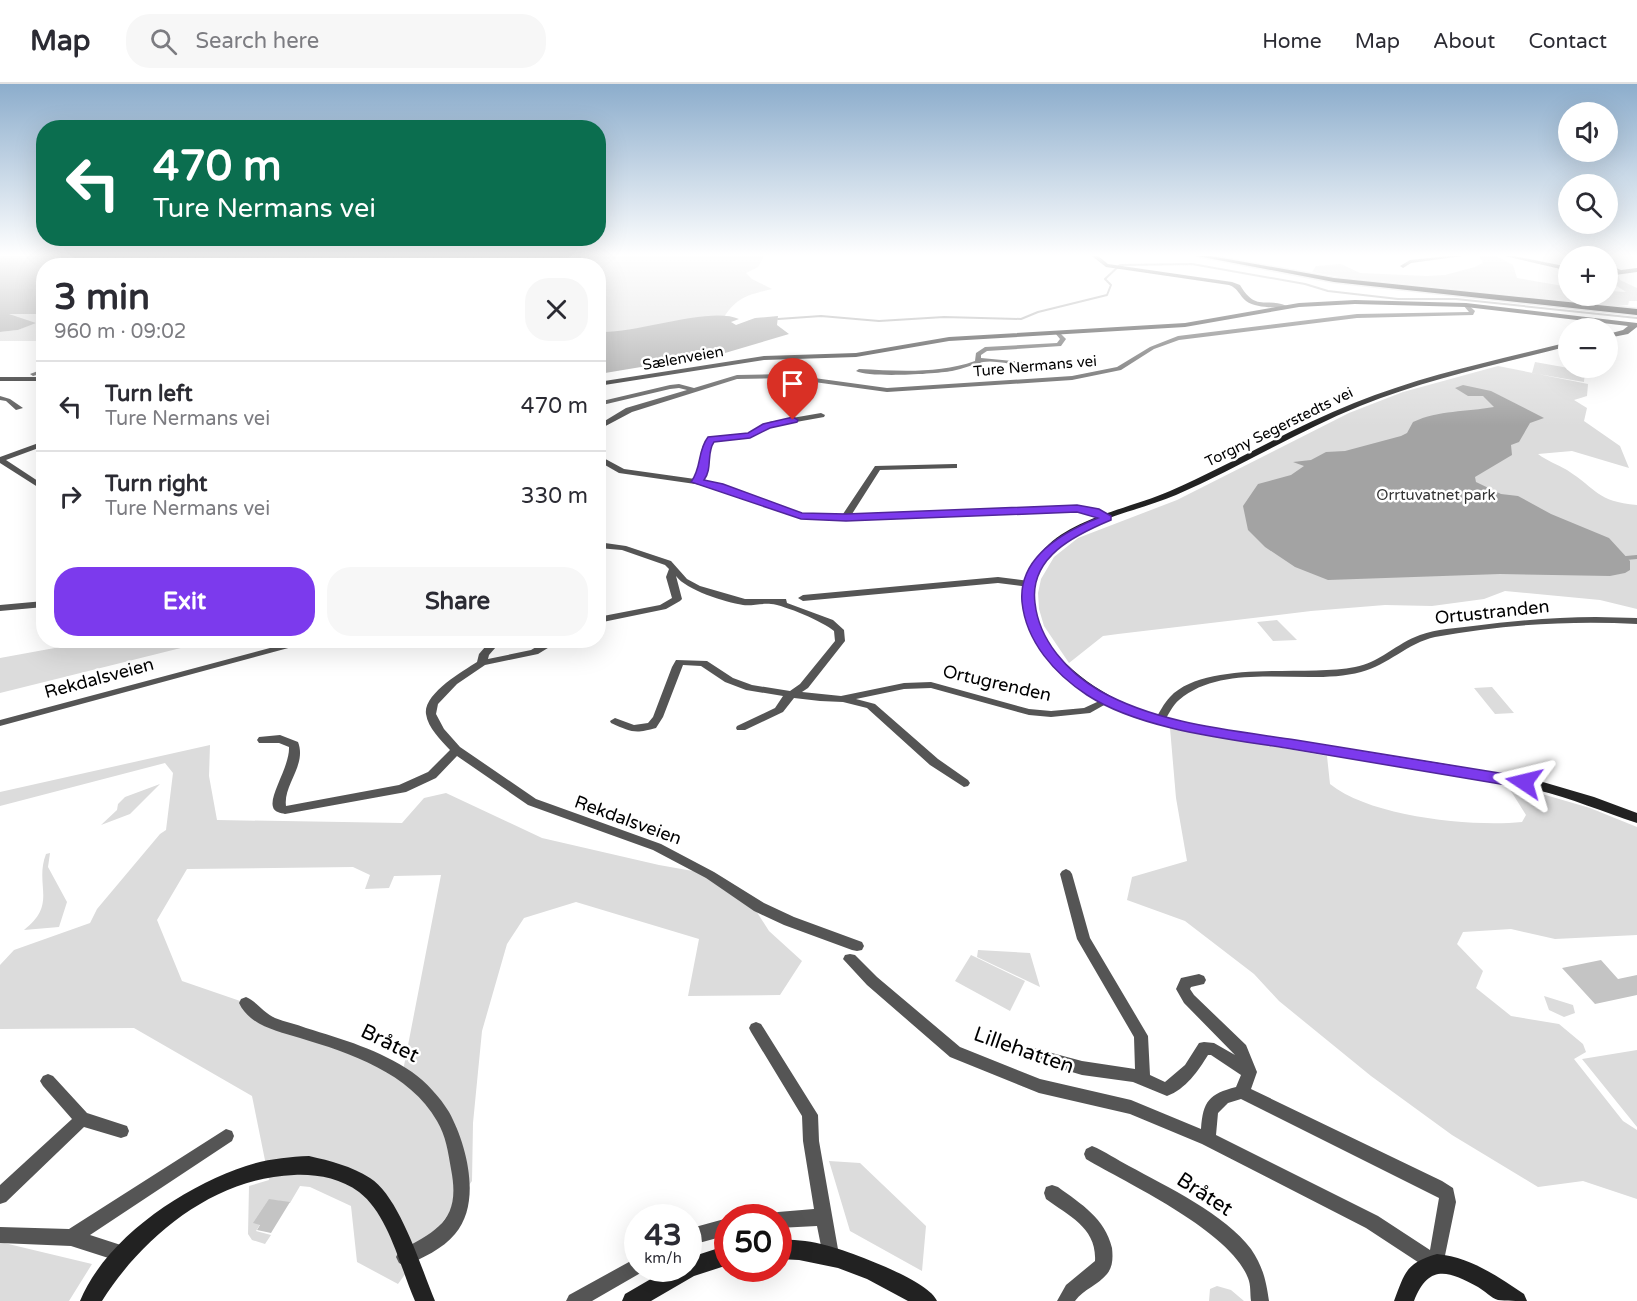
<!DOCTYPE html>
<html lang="en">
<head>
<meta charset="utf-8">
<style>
  :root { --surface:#fff; --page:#f7f7f7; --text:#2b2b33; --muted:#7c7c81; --line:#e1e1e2; --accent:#7c3aed }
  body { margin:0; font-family:"Varela Round",sans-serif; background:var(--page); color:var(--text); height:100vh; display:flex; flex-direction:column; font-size:22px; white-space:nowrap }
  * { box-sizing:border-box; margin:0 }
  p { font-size:20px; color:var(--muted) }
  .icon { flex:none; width:33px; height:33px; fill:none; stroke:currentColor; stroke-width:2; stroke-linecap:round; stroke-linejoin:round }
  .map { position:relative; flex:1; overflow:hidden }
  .sheet { position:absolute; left:36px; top:174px; width:570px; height:390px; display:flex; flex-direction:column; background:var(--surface); border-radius:24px; box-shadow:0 6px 24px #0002 }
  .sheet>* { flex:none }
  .banner { position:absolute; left:36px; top:36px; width:570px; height:126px; border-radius:24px; box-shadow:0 6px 24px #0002; background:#0b6e4f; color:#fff; overflow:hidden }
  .tools { position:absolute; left:1558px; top:18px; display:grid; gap:12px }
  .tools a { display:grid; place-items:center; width:60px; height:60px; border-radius:50%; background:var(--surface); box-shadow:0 6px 24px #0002; font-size:30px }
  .speed { position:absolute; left:624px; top:1120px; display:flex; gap:12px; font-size:30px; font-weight:700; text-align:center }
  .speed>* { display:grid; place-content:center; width:78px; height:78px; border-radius:50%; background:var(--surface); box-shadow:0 6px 24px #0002; line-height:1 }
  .speed small { font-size:15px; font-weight:400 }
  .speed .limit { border:9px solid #d22; background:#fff; color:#111 }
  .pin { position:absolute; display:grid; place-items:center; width:51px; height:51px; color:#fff; margin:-62px -26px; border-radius:50% 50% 50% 0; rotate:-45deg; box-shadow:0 0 6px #0007 }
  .pin .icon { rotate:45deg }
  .me { position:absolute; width:66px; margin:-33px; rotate:280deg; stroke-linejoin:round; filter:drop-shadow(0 0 4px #0008) }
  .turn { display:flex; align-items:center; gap:21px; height:126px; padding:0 18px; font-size:27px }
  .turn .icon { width:78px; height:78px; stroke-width:2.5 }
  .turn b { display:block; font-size:42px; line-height:51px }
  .round { display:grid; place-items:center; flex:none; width:63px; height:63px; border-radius:24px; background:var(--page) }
  .headline { display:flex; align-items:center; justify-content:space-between; height:102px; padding:0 18px }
  h1 { font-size:36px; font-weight:700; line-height:45px }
  .primary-button { display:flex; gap:12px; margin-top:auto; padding:12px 18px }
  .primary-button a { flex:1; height:69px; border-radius:24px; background:var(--accent); color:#fff; font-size:24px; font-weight:700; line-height:69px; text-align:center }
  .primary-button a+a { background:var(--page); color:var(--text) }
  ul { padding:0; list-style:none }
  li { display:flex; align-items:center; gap:18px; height:90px; padding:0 18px; border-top:2px solid var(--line) }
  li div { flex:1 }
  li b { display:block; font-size:22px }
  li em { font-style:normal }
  header { display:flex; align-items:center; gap:36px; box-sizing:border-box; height:84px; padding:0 30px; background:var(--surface); border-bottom:2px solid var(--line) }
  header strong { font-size:28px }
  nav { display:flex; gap:33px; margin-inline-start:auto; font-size:21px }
  .search { width:420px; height:54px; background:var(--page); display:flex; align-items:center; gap:15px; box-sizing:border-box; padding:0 21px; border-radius:24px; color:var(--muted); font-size:22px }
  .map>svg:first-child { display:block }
  .green { fill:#dcdcdc; fill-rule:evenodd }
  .water { fill:#a3a3a3 }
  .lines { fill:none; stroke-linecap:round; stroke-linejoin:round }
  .stream-far1 { stroke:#a3a3a3; stroke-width:2 }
  .stream { stroke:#a3a3a3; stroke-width:4 }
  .building { fill:#c4c4c4 }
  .primary-casing { stroke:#dbdbdb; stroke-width:3 }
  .street { fill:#555; fill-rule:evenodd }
  .secondary { fill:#222; fill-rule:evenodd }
  .primary { fill:#000; fill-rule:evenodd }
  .route { fill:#7c3aed; stroke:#51269a; stroke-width:1.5 }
  .labels { text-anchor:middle; stroke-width:5; stroke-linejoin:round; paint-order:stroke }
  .far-street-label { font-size:15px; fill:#000; stroke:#fff }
  .far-park-label { font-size:15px; fill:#333; stroke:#fff }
  .street-label { font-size:18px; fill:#000; stroke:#fff }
  .near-street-label { font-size:21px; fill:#000; stroke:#fff }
</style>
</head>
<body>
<header>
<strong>Map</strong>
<div class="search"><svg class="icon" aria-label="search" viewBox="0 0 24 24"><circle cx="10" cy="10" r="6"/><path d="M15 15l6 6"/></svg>Search here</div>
<nav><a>Home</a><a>Map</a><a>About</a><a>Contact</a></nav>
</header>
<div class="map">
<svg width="1637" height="1217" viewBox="0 0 1637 1217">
  <rect width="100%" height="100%" fill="#fff"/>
  <path class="green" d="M564 172H764L758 183 746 189 752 195 772 205C749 211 738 212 724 233 682 235 641 250 599 248L598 182H527L557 176Z
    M1479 172H1496L1513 181 1517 194 1569 203V212H1608V207L1626 208 1608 196V184L1617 189 1620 196 1637 204V217H1629L1628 221 1617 222 1339 193 1312 188 1316 182 1341 180 1360 189 1427 192 1445 191 1475 183 1483 179Z
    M22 228 43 230V257H0V248L18 246 34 239 7 231Z
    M1535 278 1585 287 1584 298 1532 289Z
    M1498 282 1588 300 1587 312 1574 316 1587 324 1584 337 1620 362 1629 384 1572 367 1538 370C1547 377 1557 380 1567 386 1598 406 1596 417 1637 421V525L1600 516 1505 507 1484 515 1432 522 1385 521 1311 527 1118 550 1103 552 1069 579 1044 542 1039 525 1038 509 1041 495 1054 473 1078 454 1177 416 1349 329 1403 308Z
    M1277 536 1297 556 1273 557 1257 538Z
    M93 557V556L209 557 0 609V574Z
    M1492 603 1514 629 1495 630 1474 604Z
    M1170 644 1327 672 1330 700C1371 733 1471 743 1522 738L1526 731 1509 704H1521L1590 724 1637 743V851L1555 855 1511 845 1463 848 1457 860 1483 887 1476 904 1511 932 1559 940 1583 960 1586 968 1574 975 1623 1037 1637 1046V1115L1583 1097 1538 1103 1452 1051 1371 992 1279 917 1254 890 1185 837 1127 816 1132 793 1187 777 1176 714Z
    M210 661 209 692 217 736 402 739 424 714 446 709 542 754 659 781 704 789 744 808 769 847 802 877 780 911 688 912 699 855 576 818 524 834 507 860 482 947 473 1039 472 1097 398 1200 357 1178 351 1122 310 1103 300 1102 290 1119 275 1116 256 1147 271 1151 265 1160 252 1156 248 1150 249 1102 269 1096 252 1012 134 944 0 945V881L14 866 90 839 97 825 160 750 166 746 173 689 165 679 0 722V708ZM353 783 370 791 365 805 389 804 394 792 441 791 403 987 260 935 246 919 182 897 157 836 187 785Z
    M160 700 130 730 101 741 117 726 118 720 125 713Z
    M50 769 48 783 67 818 59 843 24 846C58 820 34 801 46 770Z
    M978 866 1030 869 1040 903 977 873Z
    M971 871 1025 897 1010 927 955 897Z
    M1544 912 1573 921 1575 929 1564 933 1549 926Z
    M1637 966V1043L1582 975Z
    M829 1077 860 1079 926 1142 922 1187 850 1147Z
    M0 1158 92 1180 69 1217H0Z
    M1217 1202 1231 1206 1244 1217H1209L1210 1205Z"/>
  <path class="water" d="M0 172H564C547 189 375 182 341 182L334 176 312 182H44L43 230H9L36 239 18 246 0 248Z
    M778 232 777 241 789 250 725 269 599 290V248C636 250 710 222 739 235L731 238 736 241 755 234Z
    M1463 301 1491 307 1544 334 1530 339 1519 358 1511 361 1512 371 1475 393 1476 398 1501 410 1518 412 1551 430 1609 454 1630 477V486L1625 489 1610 492 1500 490 1328 496 1295 483 1265 463 1248 446 1243 422 1258 400 1291 391 1304 382 1293 378 1311 376 1326 368 1345 367 1401 352 1407 349 1413 338C1439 326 1466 328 1494 323L1483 312H1468L1455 304Z"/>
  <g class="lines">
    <path class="stream-far1" d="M778 235 821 232 879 237 944 233 1021 235 1038 228 1107 211 1111 201 1105 195 1120 181 1192 180 1305 200 1328 207 1398 215H1456L1637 234"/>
    <path class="stream" d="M1626 474 1637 473"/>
  </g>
  <path class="building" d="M1601 876 1618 895 1637 891V911L1595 920 1562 884Z
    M269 1115 290 1118 271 1149 257 1146 260 1141 253 1139Z"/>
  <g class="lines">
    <g class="primary-casing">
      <path id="primary" d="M1197 172H1211L1334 194 1637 225V231L1334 198Z"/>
    </g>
    <path class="street" d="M1092 172H1098L1108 180 1232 198 1240 201C1256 228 1265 213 1287 222L1284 224C1272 223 1256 224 1246 217 1239 211 1238 204 1229 201L1106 183Z
      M1449 172H1462L1411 179 1403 184 1400 182 1410 176Z
      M1505 172H1514L1569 183V187Z
      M1608 181 1621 186 1637 184V188L1608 192V188L1614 187 1608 185Z
      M1466 219 1475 227 1473 231 1357 234 1179 256 1154 265 1121 286 1072 296 887 308 785 294 737 295 632 328 598 346V341L626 324 687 306 679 304 670 305 598 322V318L670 301 679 300 694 304 737 291 785 290 887 304 1072 292 1117 283 1150 263 1178 252 1357 230 1469 228 1463 221Z
      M1058 247 1066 255 1061 262 987 267 981 271V274L1022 278V280L1020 281C1009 280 994 276 983 278 974 280 963 285 952 287 935 290 869 294 856 287L859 285C897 287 938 290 975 277L976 269 985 263 1057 259 1060 255 1055 249Z
      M38 287 41 289 40 290 33 292 30 290Z
      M0 312 10 315 23 324 16 326 6 317 0 316Z
      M821 329 825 331 824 333 774 342 750 353 713 357C706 369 709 384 702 396L713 398 802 430H843L875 382 954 380H957V384L880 386 852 430 1077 422 1098 426 1111 434 1107 437 1092 430 1077 426 846 436 801 435 709 402 619 389 598 377V371L624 385 695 395C701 382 698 366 708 353L748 349 769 338Z
      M44 357V362L6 376 44 401V407L0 379V373Z
      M598 458 626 462 671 477 687 495 700 502 745 515H786L787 519 833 536 844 546 845 557 808 604 802 608 841 612 904 599 931 598 1029 625 1051 627 1084 624 1108 613 1113 616 1090 629 1051 633 1029 631 931 604 904 605 856 615 875 620 938 675 968 696 970 699 968 702 964 703 930 681 867 624 843 618 820 617 794 614 783 628 745 646H737L736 644 737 642 775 624 783 612 746 606 725 598 701 582 683 581 663 633 656 644C635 650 631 648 611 639L610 637 615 634 634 641 648 639 653 633 672 583 676 576 707 577 733 594 752 601 790 607 800 600 835 557 834 547C824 538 784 521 771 520 762 519 752 522 743 521 725 518 686 506 676 492L682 515 680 517 666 525 598 539V533L660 521 672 514 666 493 669 485 665 481 622 466 598 464Z
      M998 493 1029 497 1034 500 1029 503 998 499 803 517 798 514 803 511Z
      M44 517V523L0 527V521Z
      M1596 533 1637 534V540C1570 536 1501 541 1435 553 1408 559 1388 581 1361 588 1305 603 1227 576 1179 616 1173 621 1168 631 1164 638L1160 639 1155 636C1159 629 1164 619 1170 613 1206 575 1305 593 1355 583 1379 579 1397 559 1420 551 1437 545 1456 544 1473 542 1514 537 1555 533 1596 533Z
      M300 556H318L0 642V636Z
      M491 556H502L489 571 488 575 531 566 548 556H561L538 570 485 581 457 600 438 620 436 630 444 645 460 663 536 715 661 760 714 788 764 819 794 833 862 858 864 862 862 866 857 867 852 866 784 841 754 827 706 794 653 766 528 721 457 672 436 694 406 708 285 730C281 729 274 728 273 723 269 711 290 682 289 663L279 659H259L257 656 259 653 280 651 298 658C307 681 283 701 286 722L399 701 428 688 450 666C441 656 428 644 426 630 423 610 463 587 477 578L479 570Z
      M1066 785 1070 787 1072 790 1090 854 1148 952 1150 991 1165 998 1185 981 1199 959 1204 958 1214 959 1235 971 1184 919 1176 905 1181 894 1199 890 1204 892 1206 896 1204 900 1191 903 1190 905 1194 911 1246 961 1257 988 1251 1005 1442 1097 1453 1104 1456 1118 1442 1186 1436 1189 1430 1186 1366 1144 1202 1060 1130 1030 1039 1009 950 973 867 901 843 875 845 871 850 870 855 871 877 893 960 963 1040 995 1131 1016 1201 1045C1203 1017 1209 1010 1236 1003L1241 991 1211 971H1208C1198 987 1186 1005 1167 1012L1133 998 1082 991 1028 975 1026 970 1028 965 1033 964 1082 977 1135 985 1134 953 1077 855 1060 790 1062 787ZM1241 1015 1439 1114 1430 1166 1378 1132 1216 1051 1218 1029 1228 1019Z
      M246 913C256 917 264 929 275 934 285 938 296 940 306 944 342 955 380 966 412 988 426 998 440 1013 449 1028 467 1061 482 1119 455 1150 443 1165 422 1174 405 1182L399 1179 396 1173 399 1167C439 1146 461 1135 451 1085 448 1068 446 1052 437 1037 410 989 350 969 300 954 277 947 250 942 239 919L241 915Z
      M756 938 761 940 818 1031 819 1057 839 1171 836 1177 830 1180 824 1177 817 1142 778 1144V1134H770L772 1130 778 1128 814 1125 803 1057 802 1032 751 948 749 944 751 940Z
      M48 990 53 992 87 1029 127 1042 129 1047 127 1052 121 1054 84 1043 6 1118 0 1120V1101L72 1035 43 1002 40 997 43 992Z
      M226 1045 232 1047 234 1052 232 1057 90 1151 130 1164 133 1170 130 1176 124 1179 71 1162 0 1159V1143L69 1145Z
      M1092 1062C1105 1067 1117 1076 1129 1082 1166 1102 1226 1131 1251 1165 1263 1183 1266 1196 1269 1217H1251C1250 1210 1251 1201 1248 1194 1230 1147 1130 1101 1086 1075L1084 1070 1086 1065Z
      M1052 1101 1058 1103C1081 1120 1105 1134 1112 1164 1113 1173 1113 1183 1107 1190 1098 1201 1084 1205 1075 1217H1057L1066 1201 1095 1177C1097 1144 1069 1132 1046 1115L1044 1109 1046 1103Z
      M728 1134V1151L688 1162V1145Z
      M638 1173V1185H645L644 1187 592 1217H566L569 1211Z"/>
    <path class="secondary" d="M1355 216 1466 219 1637 239V243L1628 250 1608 254V250L1623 246 1628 242 1466 223 1355 220 1299 223 1185 243 949 257 856 273 764 276 598 302V298L764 272 856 269 949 253 1185 239 1299 219Z
      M1569 258V262C1499 280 1427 295 1360 322 1296 348 1238 384 1176 411 1136 428 1083 435 1053 468 1027 495 1029 524 1046 555 1052 567 1063 577 1073 586 1110 618 1152 632 1200 642L1439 679 1536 696 1594 713 1637 729V739C1603 728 1571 714 1537 706 1484 692 1429 686 1375 677 1336 671 1297 665 1258 659 1213 652 1166 646 1123 629 1061 604 985 529 1045 464 1075 433 1131 424 1170 407 1232 380 1291 344 1354 319 1423 291 1497 276 1569 258Z
      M0 293H44V297H0Z
      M309 1072C331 1077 351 1082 370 1094 400 1113 421 1184 435 1217H415C400 1183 389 1131 359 1108 340 1094 316 1090 294 1091 214 1094 143 1152 102 1217H80C106 1154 183 1103 246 1082 267 1075 288 1073 309 1072Z
      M778 1155C793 1156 807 1156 821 1160 844 1165 929 1196 937 1217H908L867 1195 838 1184 799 1176 778 1175Z
      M728 1161V1181L694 1192 651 1217H622L625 1210 668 1185H688V1174Z
      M1437 1170C1470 1173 1497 1192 1524 1210L1527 1217C1519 1217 1506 1217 1498 1216 1491 1214 1485 1207 1478 1203 1448 1186 1428 1180 1414 1217H1394C1405 1188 1406 1179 1437 1170Z"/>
    <use href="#primary" class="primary"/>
  </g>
  <linearGradient id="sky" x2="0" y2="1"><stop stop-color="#8cadcc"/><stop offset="0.5" stop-color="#fff"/><stop offset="1" stop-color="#fff" stop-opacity="0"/></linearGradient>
  <rect width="1637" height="342" fill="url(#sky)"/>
  <path class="route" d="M793 333 798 336 797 338 770 344 750 354 714 358C706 369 713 384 704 396L723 400 802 429 846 430 1077 421 1099 425 1111 432V436C1075 451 1029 473 1035 519 1039 556 1067 588 1100 607 1159 640 1230 646 1296 656 1372 669 1448 681 1524 693L1532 698 1524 704C1447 691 1369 678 1292 665 1230 655 1141 646 1087 611 1055 590 1026 558 1022 518 1018 473 1063 448 1098 434L1077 428 846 437 801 435 691 398C702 384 697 367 708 353L748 349 763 340Z"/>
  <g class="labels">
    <g class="far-street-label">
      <text transform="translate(683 274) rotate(-10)" y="5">Sælenveien</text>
      <text transform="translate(1035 282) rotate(-5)" y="5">Ture Nermans vei</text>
      <text transform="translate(1279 343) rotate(-26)" y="5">Torgny Segerstedts vei</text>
    </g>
    <g class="far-park-label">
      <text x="1436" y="416">Orrtuvatnet park</text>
    </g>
    <g class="street-label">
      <text transform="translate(1492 528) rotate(-6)" y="6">Ortustranden</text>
      <text transform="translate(99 594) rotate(-15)" y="6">Rekdalsveien</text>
      <text transform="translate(997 599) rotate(13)" y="6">Ortugrenden</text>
      <text transform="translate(628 736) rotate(20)" y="6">Rekdalsveien</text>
    </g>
    <g class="near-street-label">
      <text transform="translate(390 959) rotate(26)" y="7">Bråtet</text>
      <text transform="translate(1024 966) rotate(19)" y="7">Lillehatten</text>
      <text transform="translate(1205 1110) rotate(33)" y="7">Bråtet</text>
    </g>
  </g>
</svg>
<div class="tools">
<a><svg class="icon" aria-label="sound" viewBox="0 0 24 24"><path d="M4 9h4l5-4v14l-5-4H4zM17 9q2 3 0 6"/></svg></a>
<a><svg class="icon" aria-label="search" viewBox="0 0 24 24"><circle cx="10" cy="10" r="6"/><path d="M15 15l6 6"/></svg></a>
<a>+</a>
<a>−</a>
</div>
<div class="speed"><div>43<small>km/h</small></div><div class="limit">50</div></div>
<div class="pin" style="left:793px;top:336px;background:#d93025"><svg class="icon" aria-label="arrive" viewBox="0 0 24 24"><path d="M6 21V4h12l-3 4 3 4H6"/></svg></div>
<svg class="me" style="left:1524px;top:698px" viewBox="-20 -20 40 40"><path d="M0-17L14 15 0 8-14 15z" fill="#7c3aed" stroke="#fff" stroke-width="4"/></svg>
<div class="banner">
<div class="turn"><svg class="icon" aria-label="left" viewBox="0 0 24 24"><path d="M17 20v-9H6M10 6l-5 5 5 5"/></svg><div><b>470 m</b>Ture Nermans vei</div></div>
</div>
<section class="sheet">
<div class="headline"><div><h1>3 min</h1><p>960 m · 09:02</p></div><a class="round"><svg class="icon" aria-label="close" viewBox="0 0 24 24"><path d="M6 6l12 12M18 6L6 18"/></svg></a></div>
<ul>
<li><svg class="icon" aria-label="left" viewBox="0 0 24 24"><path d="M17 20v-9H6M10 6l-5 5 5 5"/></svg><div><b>Turn left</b><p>Ture Nermans vei</p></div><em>470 m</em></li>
<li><svg class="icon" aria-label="right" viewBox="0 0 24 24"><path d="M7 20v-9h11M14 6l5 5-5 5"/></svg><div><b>Turn right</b><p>Ture Nermans vei</p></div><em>330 m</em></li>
</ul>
<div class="primary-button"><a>Exit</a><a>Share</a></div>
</section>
</div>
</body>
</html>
